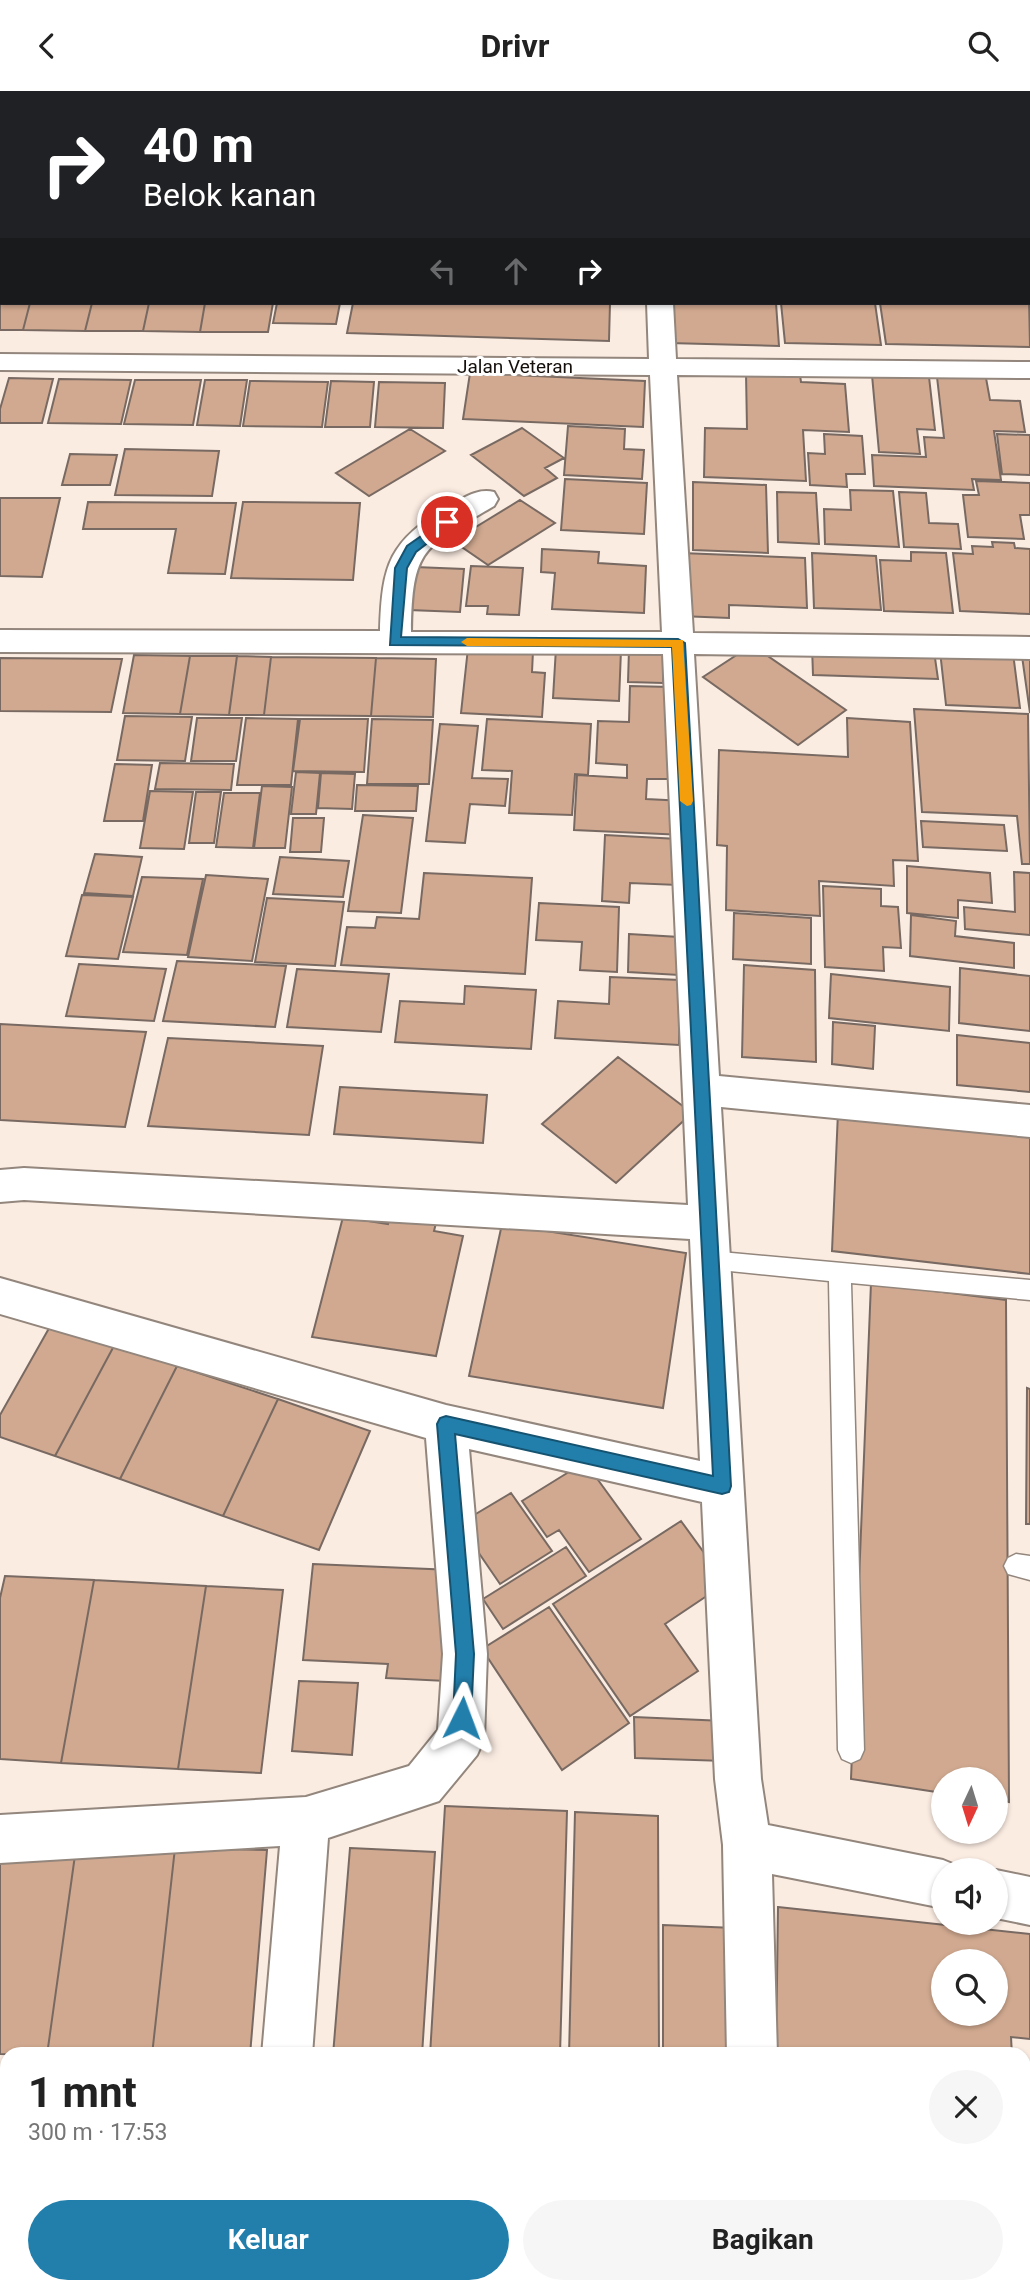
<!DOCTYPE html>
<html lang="id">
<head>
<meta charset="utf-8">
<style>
  :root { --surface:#fff; --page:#f6f6f6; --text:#222; --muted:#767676; --accent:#227fac }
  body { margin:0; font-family:Roboto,sans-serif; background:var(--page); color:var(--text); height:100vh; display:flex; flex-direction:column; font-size:26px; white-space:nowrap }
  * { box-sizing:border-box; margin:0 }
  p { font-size:23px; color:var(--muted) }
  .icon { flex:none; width:38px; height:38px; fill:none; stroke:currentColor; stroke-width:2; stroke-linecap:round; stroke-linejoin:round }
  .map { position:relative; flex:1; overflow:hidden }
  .side { position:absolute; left:0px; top:1956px; width:1031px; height:247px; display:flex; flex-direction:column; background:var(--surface); border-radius:21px 21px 0 0; box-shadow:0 2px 5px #0004 }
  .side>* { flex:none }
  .top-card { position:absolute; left:0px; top:0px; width:1031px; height:214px; box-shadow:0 2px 5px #0004; background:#202124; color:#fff; overflow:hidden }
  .needle { width:46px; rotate:184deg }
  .buttons { position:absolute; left:931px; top:1676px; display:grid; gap:14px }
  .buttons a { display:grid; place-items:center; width:77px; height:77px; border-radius:50%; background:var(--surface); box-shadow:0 2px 5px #0004; font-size:35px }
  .pin { position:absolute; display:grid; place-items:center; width:60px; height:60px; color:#fff; margin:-30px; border:4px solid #fff; border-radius:50%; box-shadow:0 2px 7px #0007 }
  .me { position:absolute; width:77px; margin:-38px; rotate:3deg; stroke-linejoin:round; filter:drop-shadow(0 0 5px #0008) }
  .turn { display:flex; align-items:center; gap:24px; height:147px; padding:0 28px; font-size:32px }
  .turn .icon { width:91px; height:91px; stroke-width:2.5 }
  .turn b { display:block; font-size:49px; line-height:60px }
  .lanes { display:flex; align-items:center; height:66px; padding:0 28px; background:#0003; justify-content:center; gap:35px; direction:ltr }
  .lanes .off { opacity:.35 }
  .round { display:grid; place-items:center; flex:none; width:74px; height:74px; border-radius:37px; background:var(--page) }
  .overview { display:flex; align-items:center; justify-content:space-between; height:119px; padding:0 28px }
  h1 { font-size:42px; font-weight:700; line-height:52px }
  .button { display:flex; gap:14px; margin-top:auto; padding:14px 28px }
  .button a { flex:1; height:80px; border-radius:42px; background:var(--accent); color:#fff; font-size:28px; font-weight:700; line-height:80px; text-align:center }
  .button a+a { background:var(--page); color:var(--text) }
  header { display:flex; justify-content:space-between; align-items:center; height:91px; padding:0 28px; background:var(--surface); font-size:32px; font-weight:700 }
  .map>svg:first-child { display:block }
  .building { fill:#d1a990; stroke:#786a62; stroke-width:2; fill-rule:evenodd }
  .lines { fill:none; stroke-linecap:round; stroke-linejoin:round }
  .service-casing { stroke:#93867c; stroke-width:3 }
  .minor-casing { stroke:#93867c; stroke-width:4 }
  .trunk-casing { stroke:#d0cfce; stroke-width:4 }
  .service { fill:#fff; fill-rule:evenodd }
  .minor { fill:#fff; fill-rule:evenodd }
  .trunk { fill:#ffbe80; fill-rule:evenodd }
  .route { fill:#227fac; stroke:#165370; stroke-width:2 }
  .slow { fill:#f59e0b }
  .labels { text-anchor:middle; stroke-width:6; stroke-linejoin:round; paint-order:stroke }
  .far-street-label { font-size:19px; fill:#140f0b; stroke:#fff }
</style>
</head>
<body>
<header><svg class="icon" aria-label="back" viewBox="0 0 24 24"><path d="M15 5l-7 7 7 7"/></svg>Drivr<svg class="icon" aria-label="search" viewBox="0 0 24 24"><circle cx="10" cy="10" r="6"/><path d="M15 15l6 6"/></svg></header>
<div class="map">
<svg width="1030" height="2203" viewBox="0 0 1030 2203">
  <rect width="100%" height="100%" fill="#fbece2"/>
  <path class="building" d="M527 0H607L527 2Z
    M809 0H876L877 2H809Z
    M0 63H2V141H0Z
    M0 163 2 212H30L23 239H0Z
    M1029 207 1030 256 886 253 880 212H1029Z
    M30 212H92L85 240 23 239Z
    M92 212H149L143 240H85Z
    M149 212H205L200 241 143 240Z
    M205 212H273L268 241H200Z
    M277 212H340L336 233 273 232Z
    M353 212H610L609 250 347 242Z
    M669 212H776L779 255 669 252Z
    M781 212H875L881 254 785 252Z
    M470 282 645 290 643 336 463 328Z
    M746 282 800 284 801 291 845 293 849 341 803 339 806 390 704 386 705 337 747 338Z
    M872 284 929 286 935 339 917 338 920 363 879 361Z
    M937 286 986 287 990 309 1020 310 1025 341 994 340 1001 389 972 388 974 399 874 395 872 364 926 366 924 346 944 347Z
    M9 287 53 288 42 332H0V318Z
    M59 288 131 289 121 333 48 332Z
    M135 289H201L193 334 124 333Z
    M205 289H247L240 335 197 334Z
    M250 290 328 291 322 336 243 335Z
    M331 290 374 291 370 336H325Z
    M379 291 445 292 443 337 375 336Z
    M568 335 625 338 624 358 644 359 642 388 564 384Z
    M522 337 564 367 545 377 557 387 524 405 471 364Z
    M410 338 445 360 369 405 336 382Z
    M824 343 862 345 865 383H846L847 396 810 394 808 362 825 363Z
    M997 343 1030 344V384L1002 383Z
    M125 358 219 360 212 405 115 404Z
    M70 363 117 364 110 394H62Z
    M565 388 647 392 644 443 561 439Z
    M976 390 1030 392V424H1020L1024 448 968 446 963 404H979Z
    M693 391 766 394 768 462 693 459Z
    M850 399 893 400 899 456 825 453 824 418 851 419Z
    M777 401 816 402 819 453 778 451Z
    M899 401 926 402 929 432 958 433 961 458 904 456Z
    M0 407H60L42 486 0 485Z
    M520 409 555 432 488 474 453 450Z
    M88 411 236 412 225 483 168 482 176 438H83Z
    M243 411 360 412 353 489 231 487Z
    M992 451 1014 452 1015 457 1030 458V523L960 520 953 462 973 463 972 455 993 456Z
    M542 458 599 461 598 472 646 475 644 522 552 518 555 482 541 481Z
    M911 461 946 462 953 522 884 520 880 469 911 470Z
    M681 462 805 467 807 517 729 514V527L680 525Z
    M812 462 876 465 881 519 814 517Z
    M471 475 523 477 519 524 487 523 488 515H466Z
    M415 476 464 478 460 521 409 519Z
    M752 554 846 619 798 654 703 586Z
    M812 555 934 560 938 588 813 584Z
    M468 557 533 560 532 581 545 582 542 626 461 622Z
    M556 557 621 559 619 610 553 607Z
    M629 558 664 560 663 592 628 591Z
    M1021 558H1030V622Z
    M940 560 1013 562 1020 617 946 614Z
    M134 564 190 565 180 623 123 622Z
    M190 565H237L229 624 180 623Z
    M237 565 271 566 264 624H229Z
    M271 566 376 567 371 625 264 624Z
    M0 567 122 568 111 621 0 620Z
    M376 567 436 568 433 626 371 625Z
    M630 595 671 596 669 688H647L646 708 685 710 684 744 574 739 577 684 627 687V674L596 672 598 630 629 631Z
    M914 618 1028 623 1030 773H1022L1017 725 922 721Z
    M125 625 192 626 185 670 117 669Z
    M197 627H242L236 670H191Z
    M246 627 298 628 291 694H237Z
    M847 627 910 631 918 770 893 769 894 795 819 790 820 825 726 819 727 755 717 754 719 659 848 666Z
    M300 628H368L364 681 293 680Z
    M372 628 433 629 429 693H367Z
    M487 628 591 633 588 684 575 683 572 724 509 722 512 680 482 679Z
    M440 633 478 635 472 687 508 688 505 715 470 713 465 752 426 750Z
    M160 672 234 673 231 699 155 698Z
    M115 673 152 674 143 730H104Z
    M296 681 320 682 316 723H291Z
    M321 682 355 683 352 718 318 717Z
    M357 694 418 695 416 720H355Z
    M262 695 292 696 285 757H254Z
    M150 700 193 701 184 758 140 757Z
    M196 701H221L214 752H189Z
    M224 702H260L253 757 216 756Z
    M363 724 413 727 401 822 348 820Z
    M293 727H324L321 761H290Z
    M921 730 1004 734 1007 760 923 756Z
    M605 744 678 748V794L630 792 629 812 602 810Z
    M95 763 142 766 133 805 84 802Z
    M280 766 349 770 343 806 273 803Z
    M907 775 990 782 992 812 958 809V827L907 822Z
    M1014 781 1030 782V844L965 838 964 816 1015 821Z
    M424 782 532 787 525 883 341 874 347 836 375 837 377 826 419 828Z
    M206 784 268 788 252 870 188 866Z
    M142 786 203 788 187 864 123 861Z
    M823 795 881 798V815L898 816 901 857 883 856 884 880 825 876Z
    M82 804 133 806 118 868 66 865Z
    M267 807 344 811 335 875 255 871Z
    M539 812 619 816 617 881 580 879 582 851 536 849Z
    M734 822 811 827V873L733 868Z
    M911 824 956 830 955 845 1014 852V877L910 865Z
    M629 843 679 846V884L628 881Z
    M177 870 286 875 275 936 163 930Z
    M79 873 166 878 154 930 66 925Z
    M744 874 815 879 816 971 742 966Z
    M960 877 1030 885V940L959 932Z
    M297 878 389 883 381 941 287 936Z
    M831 883 950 896 949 940 829 927Z
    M610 886 680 889 679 954 555 947 558 910 609 913Z
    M465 895 536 899 531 958 395 951 400 910 464 913Z
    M833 931 875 935 873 978 832 973Z
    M0 933 146 941 125 1036 0 1029Z
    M957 944 1030 952V1001L957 994Z
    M168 947 323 955 309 1044 148 1035Z
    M618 966 692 1022 616 1092 542 1033Z
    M340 996 487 1004 483 1052 334 1043Z
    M838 1021 1030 1043V1183L832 1160Z
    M392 1118 438 1124 434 1140 463 1145 436 1265 312 1246 343 1126 388 1133Z
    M502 1133 686 1162 663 1317 469 1285Z
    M871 1192 1006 1209 1009 1711 996 1709V1689H943V1702L851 1688Z
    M52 1232 115 1253 55 1365 0 1346V1324Z
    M115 1253 177 1275 120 1388 55 1365Z
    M177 1275 278 1308 223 1425 120 1388Z
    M1027 1297 1030 1298V1433H1026Z
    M278 1308 370 1340 319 1459 223 1425Z
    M585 1371 641 1448 589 1481 559 1439 547 1446 522 1410Z
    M511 1402 552 1460 500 1493 459 1433Z
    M681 1430 726 1492 665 1533 698 1580 630 1625 553 1513Z
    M566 1456 586 1485 503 1538 483 1508Z
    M313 1473 452 1479 446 1590 386 1587 388 1573 303 1569Z
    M5 1485 94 1489 61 1672 0 1668V1507Z
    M94 1489 206 1495 178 1678 61 1672Z
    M206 1495 283 1499 261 1682 178 1678Z
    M549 1516 629 1632 562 1679 482 1558Z
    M299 1590 358 1592 352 1664 292 1660Z
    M634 1626 724 1630V1670L635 1667Z
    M445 1715 567 1720 560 1964H430Z
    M575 1721 658 1725 659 1964H569Z
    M0 1755 76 1757 47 1964 0 1963Z
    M76 1757H175L152 1964H47Z
    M175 1757 267 1759 250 1964H152Z
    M350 1757 435 1761 422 1964H333Z
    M778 1816 1030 1843V1948L1011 1946 1012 1964H776ZM943 1871H996V1923H943Z
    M663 1834 734 1837 737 1964H663Z
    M1024 2026 1030 2027V2203H877V2196H1024Z
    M0 2033H7V2091L0 2130Z
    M7 2091V2196H109L108 2203H0V2130Z
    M109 2196H227L226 2203H108Z
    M351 2196H464V2203H351Z
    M689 2196H748V2203H689Z
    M787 2196H872V2203H787Z"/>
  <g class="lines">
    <g class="service-casing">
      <path id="service" d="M710 1160 1030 1189V1209L851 1192 864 1659 860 1668 851 1672 842 1668 838 1659 829 1190 710 1178 702 1176 699 1169 702 1162Z
        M1016 1463 1030 1465V1489L1008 1483 1004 1475 1008 1467Z"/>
    </g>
    <g class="minor-casing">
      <path id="minor" d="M627 0H651V2H627Z
        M647 212H673L676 268 1030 271V287L677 284 693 542 1030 546V568L694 563 719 985 1030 1014V1046L721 1016 761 1688 768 1734 943 1769 960 1776 962 1780H943V1817L772 1783 777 1964H727L723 1754 715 1688 702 1411 469 1358 487 1563 484 1648 477 1664 439 1710 328 1747 312 1964H262L280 1755 0 1772V1724L306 1706 409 1675 438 1639 443 1563 426 1347 0 1223V1187L446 1314 700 1370 690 1148 24 1109 0 1111V1079L24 1077 688 1114 663 563 0 561V539L380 540C382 473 389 450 449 415 464 407 477 397 494 401L498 408 494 415C424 456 412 456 411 541H662L650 284 0 279V263L649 268Z
        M996 1779 1030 1786V1834L996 1827Z
        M0 1987 7 1988V2040L0 2039Z
        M249 2196H303V2203H249Z
        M734 2196H788V2203H734Z"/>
    </g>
    <g class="trunk-casing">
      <path id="trunk" d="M0 37H2V51H0Z
        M1029 40H1030V54H1029Z"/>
    </g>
    <use href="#service" class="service"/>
    <use href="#minor" class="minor"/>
    <use href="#trunk" class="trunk"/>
  </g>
  <path class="route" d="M447 427 453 431 451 434 416 461 407 477 401 546 678 548 685 552 731 1395 729 1401 722 1403 455 1343 474 1563 471 1627 469 1633 462 1636 455 1633 453 1627 456 1563 437 1333 440 1327 446 1325 713 1385 672 556 390 554 395 477 407 455Z"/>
  <path class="slow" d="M467 547 683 549 693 710 691 714 687 715 680 710 672 556 467 555 461 551Z"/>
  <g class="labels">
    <g class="far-street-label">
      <text x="515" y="282">Jalan Veteran</text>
    </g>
  </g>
</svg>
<div class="buttons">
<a><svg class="needle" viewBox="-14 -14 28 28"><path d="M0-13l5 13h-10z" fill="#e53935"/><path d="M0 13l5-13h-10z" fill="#767676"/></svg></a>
<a><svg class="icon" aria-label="sound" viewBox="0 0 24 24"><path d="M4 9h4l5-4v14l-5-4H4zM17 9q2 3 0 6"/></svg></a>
<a><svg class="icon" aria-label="search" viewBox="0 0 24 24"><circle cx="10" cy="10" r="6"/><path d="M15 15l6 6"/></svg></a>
</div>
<div class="pin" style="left:447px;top:431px;background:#d93025"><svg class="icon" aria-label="arrive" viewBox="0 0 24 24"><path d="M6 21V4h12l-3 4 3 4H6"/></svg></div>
<svg class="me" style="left:462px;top:1627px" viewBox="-20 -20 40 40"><path d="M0-17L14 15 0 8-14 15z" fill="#227fac" stroke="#fff" stroke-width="4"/></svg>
<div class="top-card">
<div class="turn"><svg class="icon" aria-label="right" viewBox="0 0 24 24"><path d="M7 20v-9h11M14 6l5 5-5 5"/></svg><div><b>40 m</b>Belok kanan</div></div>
<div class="lanes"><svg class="icon off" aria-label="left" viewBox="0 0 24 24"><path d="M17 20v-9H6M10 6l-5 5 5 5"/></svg><svg class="icon off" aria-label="ahead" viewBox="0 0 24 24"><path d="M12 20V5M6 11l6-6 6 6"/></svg><svg class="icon" aria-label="right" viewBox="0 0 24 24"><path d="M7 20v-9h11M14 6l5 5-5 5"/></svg></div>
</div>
<section class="side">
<div class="overview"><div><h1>1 mnt</h1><p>300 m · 17:53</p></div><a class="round"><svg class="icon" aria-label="close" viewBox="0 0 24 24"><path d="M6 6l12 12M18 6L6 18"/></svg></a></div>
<div class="button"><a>Keluar</a><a>Bagikan</a></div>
</section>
</div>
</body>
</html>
